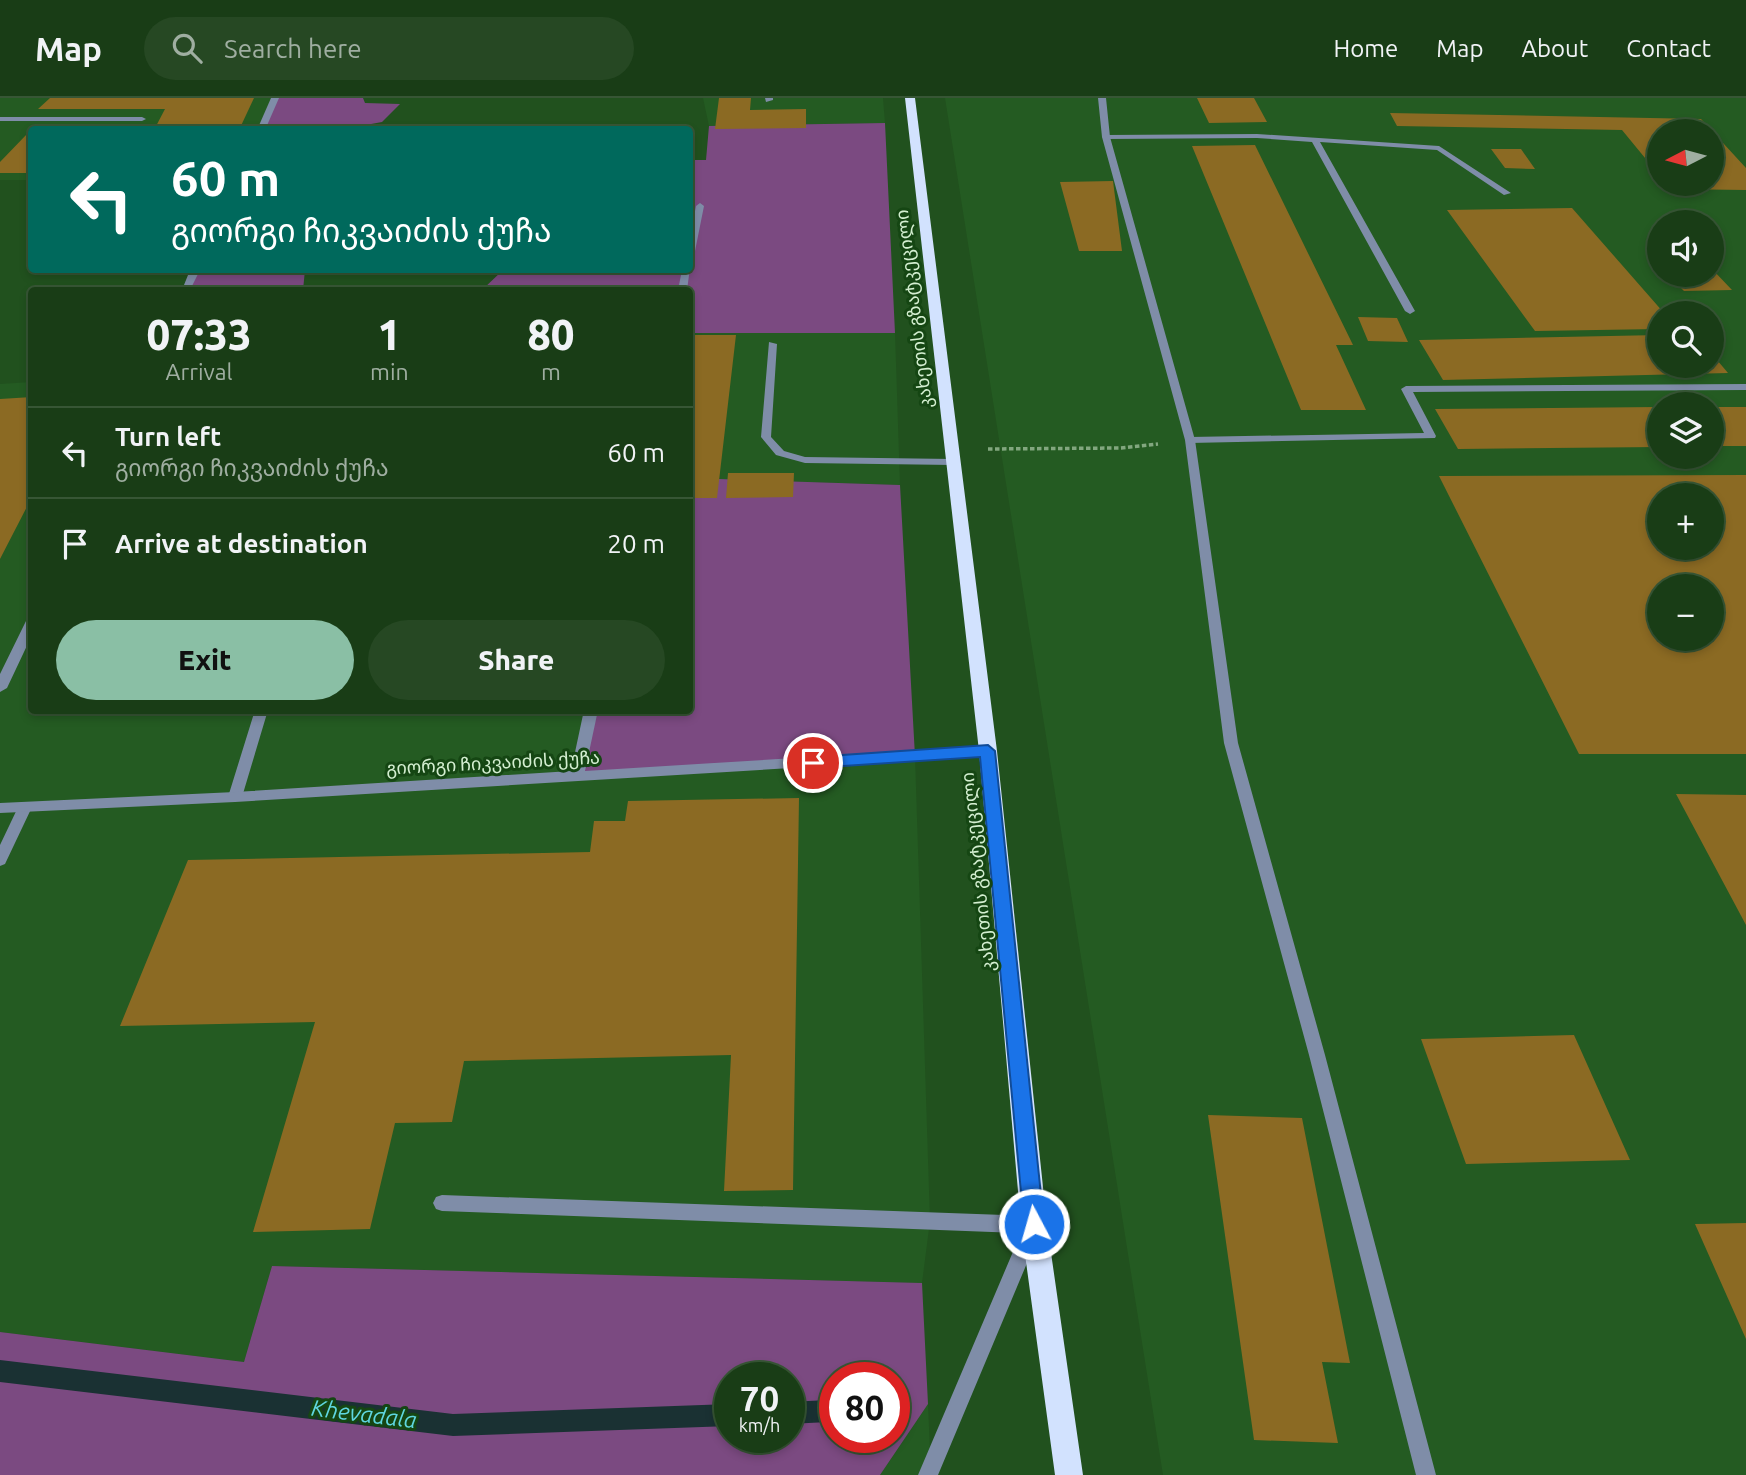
<!DOCTYPE html>
<html lang="en">
<head>
<meta charset="utf-8">
<style>
  :root { --surface:#193d16; --page:#264823; --text:#f1f3f6; --muted:#9faea1; --line:#375635; --accent:#8abfa5 }
  body { margin:0; font-family:Ubuntu,"Noto Sans Georgian",sans-serif; background:var(--page); color:var(--text); height:100vh; display:flex; flex-direction:column; font-size:26px; white-space:nowrap }
  * { box-sizing:border-box; margin:0 }
  p { font-size:23px; color:var(--muted) }
  .icon { flex:none; width:38px; height:38px; fill:none; stroke:currentColor; stroke-width:2; stroke-linecap:round; stroke-linejoin:round }
  .map { position:relative; flex:1; overflow:hidden }
  .drawer { position:absolute; left:28px; top:189px; width:665px; height:427px; display:flex; flex-direction:column; background:var(--surface); border-radius:7px; box-shadow:0 4px 10px #0003,0 0 0 2px var(--line) }
  .drawer>* { flex:none }
  .hud { position:absolute; left:28px; top:28px; width:665px; height:147px; border-radius:7px; box-shadow:0 4px 10px #0003,0 0 0 2px var(--line); background:#00695c; color:#fff; overflow:hidden }
  .needle { width:46px; rotate:264deg }
  .buttons { position:absolute; left:1647px; top:21px; display:grid; gap:14px }
  .buttons a { display:grid; place-items:center; width:77px; height:77px; border-radius:50%; background:var(--surface); box-shadow:0 4px 10px #0003,0 0 0 2px var(--line); font-size:35px }
  .speed { position:absolute; left:714px; top:1264px; display:flex; gap:14px; font-size:35px; font-weight:700; text-align:center }
  .speed>* { display:grid; place-content:center; width:91px; height:91px; border-radius:50%; background:var(--surface); box-shadow:0 4px 10px #0003,0 0 0 2px var(--line); line-height:1 }
  .speed small { font-size:18px; font-weight:400 }
  .speed .limit { border:10px solid #d22; background:#fff; color:#111 }
  .pin { position:absolute; display:grid; place-items:center; width:60px; height:60px; color:#fff; margin:-30px; border:4px solid #fff; border-radius:50%; box-shadow:0 2px 7px #0007 }
  .me { position:absolute; width:77px; margin:-38px; rotate:354deg; stroke-linejoin:round; filter:drop-shadow(0 0 5px #0008) }
  .turn { display:flex; align-items:center; gap:24px; height:147px; padding:0 28px; font-size:32px }
  .turn .icon { width:91px; height:91px; stroke-width:2.5 }
  .turn b { display:block; font-size:49px; line-height:60px }
  .eta { display:flex; justify-content:space-evenly; align-items:center; height:119px; text-align:center }
  .eta b { font-size:42px; font-weight:800; line-height:49px }
  .primary-button { display:flex; gap:14px; margin-top:auto; padding:14px 28px }
  .primary-button a { flex:1; height:80px; border-radius:42px; background:var(--accent); color:#111; font-size:28px; font-weight:800; line-height:80px; text-align:center }
  .primary-button a+a { background:var(--page); color:var(--text) }
  ul { padding:0; list-style:none }
  li { display:flex; align-items:center; gap:21px; height:91px; padding:0 28px; border-top:2px solid var(--line) }
  li div { flex:1 }
  li b { display:block; font-size:26px }
  li em { font-style:normal }
  header { display:flex; align-items:center; gap:42px; box-sizing:border-box; height:98px; padding:0 35px; background:var(--surface); border-bottom:2px solid var(--line) }
  header strong { font-size:33px }
  nav { display:flex; gap:38px; margin-inline-start:auto; font-size:24px }
  .search { width:490px; height:63px; background:var(--page); display:flex; align-items:center; gap:18px; box-sizing:border-box; padding:0 24px; border-radius:38px; color:var(--muted); font-size:26px }
  .map>svg:first-child { display:block }
  .built { fill:#245b22; fill-rule:evenodd }
  .green { fill:#7b4a81; fill-rule:evenodd }
  .lines { fill:none; stroke-linecap:round; stroke-linejoin:round }
  .stream { fill:#1a3133; fill-rule:evenodd }
  .building { fill:#8b6a23; fill-rule:evenodd }
  .path { stroke:#82a77f; stroke-width:3.5; stroke-dasharray:4.5 2.5; stroke-linecap:butt }
  .service { fill:#7f8da8; fill-rule:evenodd }
  .minor { fill:#7f8da8; fill-rule:evenodd }
  .trunk { fill:#d2e2fe; fill-rule:evenodd }
  .route { fill:#1a73e8; stroke:#114b97; stroke-width:2 }
  .labels { text-anchor:middle; stroke-width:6; stroke-linejoin:round; paint-order:stroke }
  .street-label { font-size:18px; fill:#d4efd1; stroke:#154613 }
  .near-water-label { font-size:23px; font-style:italic; fill:#5fd6e0; stroke:#154613 }
</style>
</head>
<body>
<header>
<strong>Map</strong>
<div class="search"><svg class="icon" aria-label="search" viewBox="0 0 24 24"><circle cx="10" cy="10" r="6"/><path d="M15 15l6 6"/></svg>Search here</div>
<nav><a>Home</a><a>Map</a><a>About</a><a>Contact</a></nav>
</header>
<div class="map">
<svg width="1746" height="1377" viewBox="0 0 1746 1377">
  <rect width="100%" height="100%" fill="#21511e"/>
  <path class="built" d="M0 0H275L261 31 32 32 31 82H0Z
    M703 0H883L885 25 709 28Z
    M945 0H1746V1377H1163ZM1659 33H1712V86H1659ZM1659 124H1712V177H1659ZM1659 215H1712V268H1659ZM1659 306H1712V359H1659ZM1659 397H1712V450H1659ZM1659 488H1712V541H1659Z
    M690 235H895L900 387 690 380Z
    M31 284 32 612 591 613 915 658 930 1123 922 1185 272 1168 244 1264 0 1234V286Z
    M928 1306 931 1377H880Z"/>
  <path class="green" d="M275 0H363L365 5 400 6 382 24 344 31 261 32Z
    M885 25 895 235H690V192L682 191 482 192 503 172H690V62H706L709 28Z
    M195 172H305L303 192H186Z
    M690 380 900 387 915 658 577 679 591 613 690 612Z
    M272 1168 922 1185 928 1306 880 1377H0V1234L244 1264ZM730 1279H789V1339H730ZM894 1279V1339H835V1279Z"/>
  <g class="lines">
    <path class="stream" d="M0 1262 453 1316 730 1306V1328L453 1338 0 1284Z
      M828 1302 835 1305V1321L828 1324 789 1326V1304Z"/>
  </g>
  <path class="building" d="M50 0H254L239 32H154L165 11H38Z
    M719 0H751L750 12 806 11V30L715 31Z
    M1197 0H1254L1267 24 1209 25Z
    M1390 15 1701 21 1746 70V92L1670 91 1666 86H1712V33H1659V77L1622 32 1397 28Z
    M27 36H32V75H0V64Z
    M1255 47 1353 247H1336L1366 312H1301L1192 48Z
    M1491 51H1521L1535 71 1505 70Z
    M1113 83 1122 153H1079L1060 84Z
    M1572 110 1664 215H1659V231L1535 233 1447 112Z
    M1712 171 1732 192 1684 193 1668 177H1712Z
    M1358 219 1397 220 1408 244 1368 243Z
    M691 237H736L717 400H690Z
    M1659 237V268H1712V256L1728 275 1443 282 1419 242Z
    M32 299V399L0 461V301Z
    M1659 309V349L1458 351 1435 311Z
    M1712 309H1746V348H1712Z
    M728 375H794L793 399 726 400Z
    M1746 377V656H1579L1439 378ZM1659 397H1712V450H1659ZM1659 488H1712V541H1659Z
    M1676 696 1746 697V827Z
    M799 700 793 1092 724 1093 731 957 464 963 452 1024 395 1025 370 1131 253 1134 315 924 120 928 188 762 590 754 594 723H625L628 703Z
    M1574 937 1630 1062 1466 1066 1421 941Z
    M1208 1017 1302 1020 1350 1265 1322 1264 1338 1345 1254 1342Z
    M1746 1125V1241L1695 1126Z"/>
  <g class="lines">
    <path class="path" d="M988 351 1121 350 1158 346"/>
    <path class="service" d="M765 0H773V2L766 4Z
      M0 19H142L146 21 142 23H0Z
      M1257 36 1439 48 1511 95 1504 97 1437 52 1320 44 1415 213 1410 216 1405 213 1312 44 1257 40 1106 41 1102 39 1106 37Z
      M700 105 704 108 694 158 690 161V139L696 108Z
      M769 244 777 246 771 339 784 353 805 359 953 361 958 364 953 367 805 365 776 357 761 339Z
      M1746 286V292L1413 294 1436 338 1435 340 1190 345 1185 342 1190 339 1424 335 1401 291 1406 288Z
      M255 612H268L242 699 235 704 228 699Z
      M25 704 30 705 32 709 5 766 0 768V747L20 705Z
      M442 1097 1034 1118 1040 1121 1043 1127 938 1377H918L1021 1135 442 1113 436 1111 433 1105 436 1099Z"/>
    <path class="minor" d="M271 0H279L265 32H257Z
      M1098 0H1106L1110 39 1195 342 1238 645 1325 957 1436 1377H1416L1309 957 1224 645 1185 342 1102 39Z
      M690 155 694 158 693 161 690 162Z
      M690 170 687 192H678L682 172Z
      M190 172H200L190 192H182Z
      M32 519V537L7 590 0 594V576L26 523Z
      M584 612H598L585 673 988 648 995 653 988 658 235 704 0 715V705L235 694 571 673Z"/>
    <path class="trunk" d="M905 0H915L997 653 1047 1127 1083 1377H1055L1021 1127 979 653Z"/>
  </g>
  <path class="route" d="M988 647 995 653 1044 1126 1041 1133 1034 1136 1027 1133 1024 1126 980 659 813 670 805 665 813 659Z"/>
  <g class="labels">
    <g class="street-label">
      <text transform="translate(914 211) rotate(-97)" y="6">კახეთის გზატკეცილი</text>
      <text transform="translate(493 665) rotate(-3)" y="6">გიორგი ჩიკვაიძის ქუჩა</text>
      <text transform="translate(978 774) rotate(-96)" y="6">კახეთის გზატკეცილი</text>
    </g>
    <g class="near-water-label">
      <text transform="translate(364 1316) rotate(7)" y="8">Khevadala</text>
    </g>
  </g>
</svg>
<div class="buttons">
<a><svg class="needle" viewBox="-14 -14 28 28"><path d="M0-13l5 13h-10z" fill="#e53935"/><path d="M0 13l5-13h-10z" fill="#9faea1"/></svg></a>
<a><svg class="icon" aria-label="sound" viewBox="0 0 24 24"><path d="M4 9h4l5-4v14l-5-4H4zM17 9q2 3 0 6"/></svg></a>
<a><svg class="icon" aria-label="search" viewBox="0 0 24 24"><circle cx="10" cy="10" r="6"/><path d="M15 15l6 6"/></svg></a>
<a><svg class="icon" aria-label="layers" viewBox="0 0 24 24"><path d="M12 4l9 5-9 5-9-5zM3 14l9 5 9-5"/></svg></a>
<a>+</a>
<a>−</a>
</div>
<div class="speed"><div>70<small>km/h</small></div><div class="limit">80</div></div>
<div class="pin" style="left:813px;top:665px;background:#d93025"><svg class="icon" aria-label="arrive" viewBox="0 0 24 24"><path d="M6 21V4h12l-3 4 3 4H6"/></svg></div>
<svg class="me" style="left:1034px;top:1126px" viewBox="-20 -20 40 40"><circle r="17" fill="#1a73e8" stroke="#fff" stroke-width="3"/><path d="M0-11L8 9 0 5-8 9z" fill="#fff"/></svg>
<div class="hud">
<div class="turn"><svg class="icon" aria-label="left" viewBox="0 0 24 24"><path d="M17 20v-9H6M10 6l-5 5 5 5"/></svg><div><b>60 m</b>გიორგი ჩიკვაიძის ქუჩა</div></div>
</div>
<section class="drawer">
<div class="eta">
<div><b>07:33</b><p>Arrival</p></div>
<div><b>1</b><p>min</p></div>
<div><b>80</b><p>m</p></div>
</div>
<ul>
<li><svg class="icon" aria-label="left" viewBox="0 0 24 24"><path d="M17 20v-9H6M10 6l-5 5 5 5"/></svg><div><b>Turn left</b><p>გიორგი ჩიკვაიძის ქუჩა</p></div><em>60 m</em></li>
<li><svg class="icon" aria-label="arrive" viewBox="0 0 24 24"><path d="M6 21V4h12l-3 4 3 4H6"/></svg><div><b>Arrive at destination</b></div><em>20 m</em></li>
</ul>
<div class="primary-button"><a>Exit</a><a>Share</a></div>
</section>
</div>
</body>
</html>
